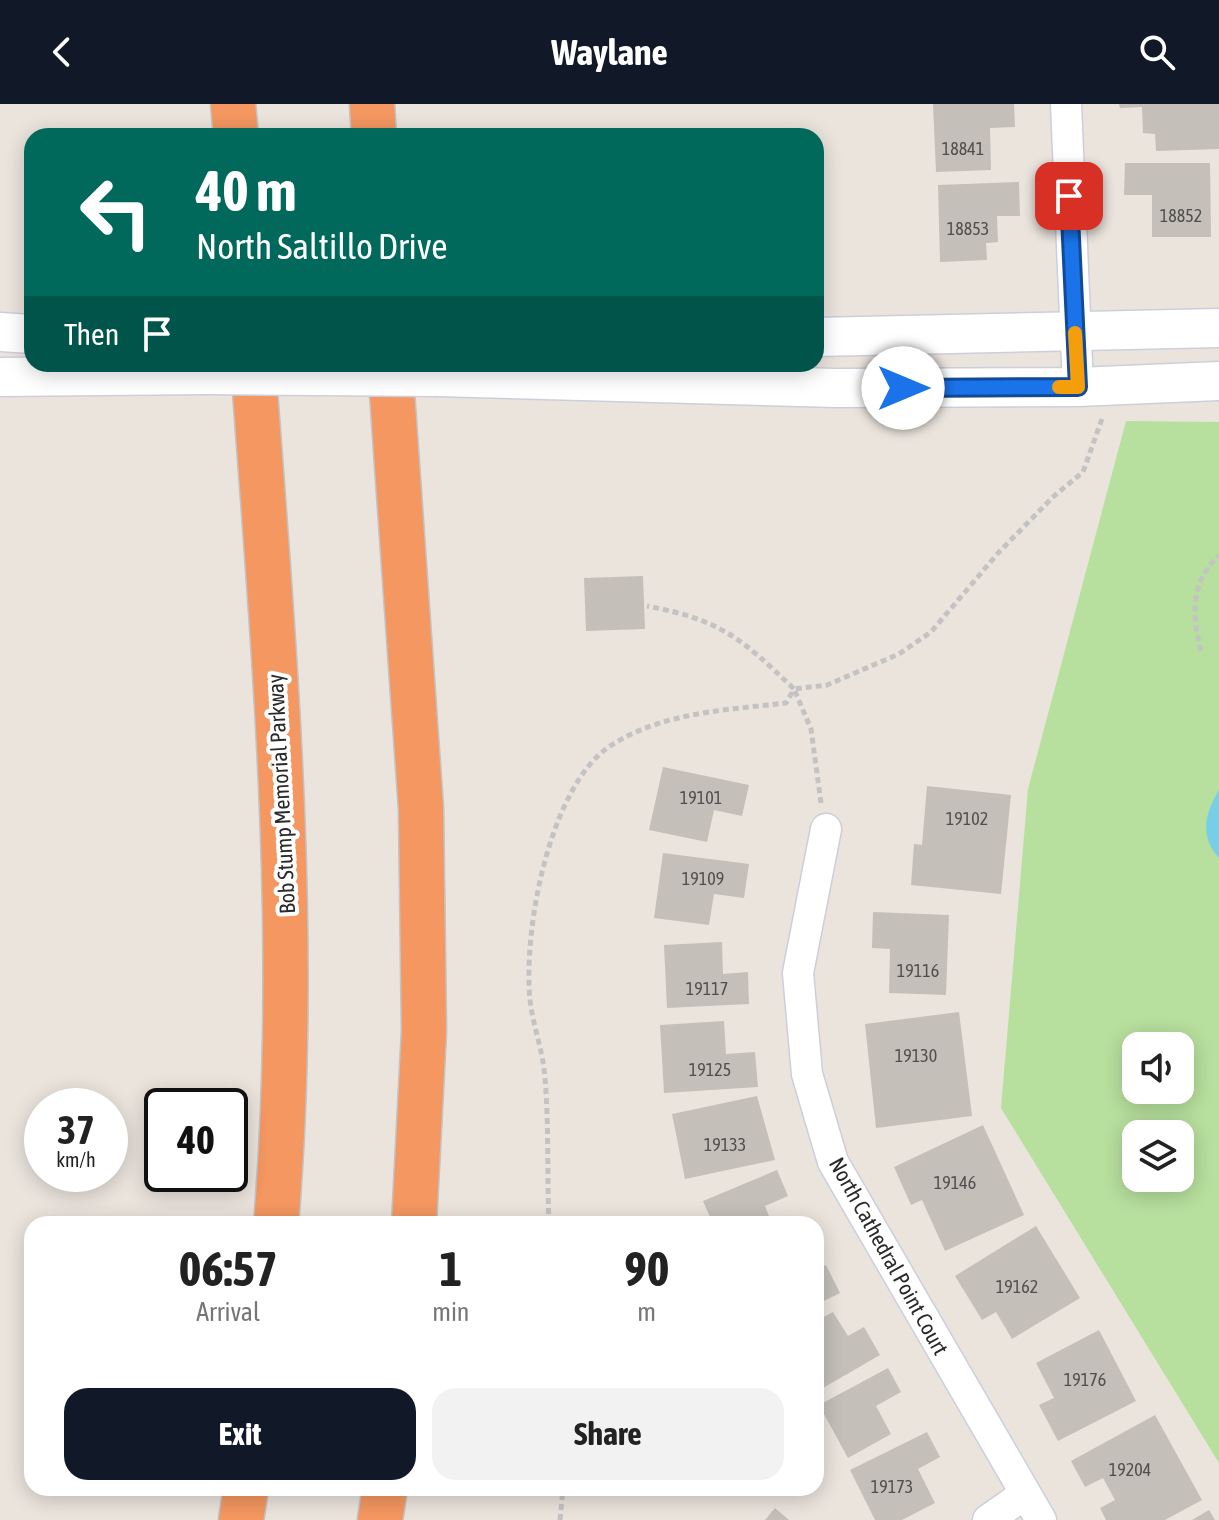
<!DOCTYPE html>
<html lang="en">
<head>
<meta charset="utf-8">
<style>
  :root { --surface:#fff; --page:#f2f2f2; --text:#222; --muted:#767676; --accent:#111827 }
  body { margin:0; font-family:"Asap Condensed",sans-serif; background:var(--page); color:var(--text); height:100vh; display:flex; flex-direction:column; font-size:30px; white-space:nowrap }
  * { box-sizing:border-box; margin:0 }
  p { font-size:26px; color:var(--muted) }
  .icon { flex:none; width:44px; height:44px; fill:none; stroke:currentColor; stroke-width:2; stroke-linecap:round; stroke-linejoin:round }
  .map { position:relative; flex:1; overflow:hidden }
  .panel { position:absolute; left:24px; top:1112px; width:800px; height:280px; display:flex; flex-direction:column; background:var(--surface); border-radius:24px; box-shadow:0 4px 20px #0003 }
  .panel>* { flex:none }
  .banner { position:absolute; left:24px; top:24px; width:800px; height:244px; border-radius:24px; box-shadow:0 4px 20px #0003; background:#00695c; color:#fff; overflow:hidden }
  .controls { position:absolute; left:1122px; top:928px; display:grid; gap:16px }
  .controls a { display:grid; place-items:center; width:72px; height:72px; border-radius:16px; background:var(--surface); box-shadow:0 4px 20px #0003; font-size:40px }
  .speed { position:absolute; left:24px; top:984px; display:flex; gap:16px; font-size:40px; font-weight:700; text-align:center }
  .speed>* { display:grid; place-content:center; width:104px; height:104px; border-radius:50%; background:var(--surface); box-shadow:0 4px 20px #0003; line-height:1 }
  .speed small { font-size:20px; font-weight:400 }
  .speed .limit { border:4px solid #111; border-radius:12px; background:#fff; color:#111 }
  .pin { position:absolute; display:grid; place-items:center; width:68px; height:68px; color:#fff; margin:-34px; border-radius:16px; box-shadow:0 4px 12px #0006 }
  .me { position:absolute; width:88px; margin:-44px; rotate:90deg; stroke-linejoin:round; filter:drop-shadow(0 0 6px #0008) }
  .turn { display:flex; align-items:center; gap:28px; height:168px; padding:0 40px; font-size:36px }
  .turn .icon { width:104px; height:104px; stroke-width:2.5 }
  .turn b { display:block; font-size:56px; line-height:68px }
  .then { display:flex; align-items:center; height:76px; padding:0 40px; background:#0003; gap:16px; font-size:30px }
  .eta { display:flex; justify-content:space-evenly; align-items:center; height:136px; text-align:center }
  .eta b { font-size:48px; font-weight:700; line-height:56px }
  .cta { display:flex; gap:16px; margin-top:auto; padding:16px 40px }
  .cta a { flex:1; height:92px; border-radius:24px; background:var(--accent); color:#fff; font-size:32px; font-weight:700; line-height:92px; text-align:center }
  .cta a+a { background:var(--page); color:var(--text) }
  header { display:flex; justify-content:space-between; align-items:center; height:104px; padding:0 40px; background:var(--accent); color:#fff; font-size:36px; font-weight:700 }
  .map>svg:first-child { display:block }
  .green { fill:#b7df9d; fill-rule:evenodd }
  .water { fill:#77cfe7 }
  .building { fill:#c4bfb9 }
  .lines { fill:none; stroke-linecap:round; stroke-linejoin:round }
  .minor-casing { stroke:#cccfdb; stroke-width:33 }
  .tertiary-casing { stroke:#cccfdb; stroke-width:41 }
  .motorway-casing { stroke:#c3c3c3; stroke-width:47 }
  .path { stroke:#c3c3c3; stroke-width:5; stroke-dasharray:6 4; stroke-linecap:butt }
  .minor { stroke:#fff; stroke-width:30 }
  .tertiary { stroke:#fff; stroke-width:38 }
  .motorway { stroke:#f49760; stroke-width:44 }
  .tertiary-bridge-casing { stroke:#cccfdb; stroke-width:41; stroke-linecap:butt }
  .tertiary-bridge { stroke:#fff; stroke-width:38 }
  .route-casing { stroke:#114b97; stroke-width:20 }
  .route { stroke:#1a73e8; stroke-width:14 }
  .slow { stroke:#f59e0b; stroke-width:14 }
  .labels { text-anchor:middle; stroke-width:8; stroke-linejoin:round; paint-order:stroke }
  .number-label { font-size:18px; fill:#504f4e }
  .street-label { font-size:22px; fill:#2a2a2a; stroke:#fff }
</style>
</head>
<body>
<header><svg class="icon" aria-label="back" viewBox="0 0 24 24"><path d="M15 5l-7 7 7 7"/></svg>Waylane<svg class="icon" aria-label="search" viewBox="0 0 24 24"><circle cx="10" cy="10" r="6"/><path d="M15 15l6 6"/></svg></header>
<div class="map">
<svg width="1219" height="1416" viewBox="0 0 1219 1416">
  <rect width="100%" height="100%" fill="#ebe4dd"/>
  <path class="green" d="M1126 317 1219 318V1359L1001 1004 1028 685ZM1136 942H1180V986H1136ZM1136 1030H1180V1074H1136Z"/>
  <path class="water" d="M1219 686V754C1199 732 1205 709 1219 686Z"/>
  <path class="building" d="M933 0H1014L1015 23 990 24 991 66 936 68Z
    M1119 0H1219V45L1156 47 1155 30 1143 29 1142 3 1120 4Z
    M1125 59H1210L1211 133H1152V91H1124Z
    M1019 78 1020 112H997L998 138 986 139 987 156 940 158 938 81Z
    M643 472 645 525 586 527 584 474Z
    M663 663 749 681 742 712 714 706 707 738 649 726Z
    M927 682 1011 691 1001 790 911 781 914 740 922 741Z
    M663 749 749 760 744 794 714 790 709 821 654 814Z
    M873 808 949 811 946 891 889 889 890 845 872 844Z
    M722 838 723 870 748 868 749 900 667 904 664 841Z
    M959 908 972 1012 876 1024 865 920Z
    M724 917 726 950 755 948 758 983 664 989 660 921Z
    M757 992 775 1056 685 1075 672 1010Z
    M983 1021 1024 1111 945 1147 922 1096 911 1101 894 1063Z
    M777 1066 788 1092 765 1102 772 1120H713L703 1097Z
    M1036 1122 1080 1194 1012 1235 996 1208 982 1216 955 1172Z
    M826 1161 840 1189 816 1201V1166Z
    M833 1208 848 1232 864 1223 880 1251 816 1288V1217Z
    M1099 1226 1136 1297 1058 1337 1039 1301 1054 1294 1036 1259Z
    M888 1264 901 1288 876 1302 891 1330 848 1354 819 1301Z
    M1155 1311 1202 1396 1165 1416H1106L1100 1404 1115 1396 1103 1374 1085 1383 1071 1357Z
    M927 1328 940 1353 918 1365 935 1399 902 1416H875L850 1366Z
    M775 1404 789 1416H765Z
    M1209 1406 1215 1416H1192Z"/>
  <g class="lines">
    <g class="minor-casing">
      <path id="minor" d="M1066 0 1078 283
        M826 725 798 869 807 970 833 1058 1041 1416
        M988 1416 1025 1390"/>
    </g>
    <g class="tertiary-casing">
      <path id="tertiary" d="M0 228 32 230
        M816 233 1219 224
        M0 273 207 271
        M437 273 836 284 1078 283 1219 277"/>
    </g>
    <g class="motorway-casing">
      <path id="motorway" d="M233 0 236 32
        M372 0 374 32
        M253 260C274 547 300 833 276 1120
        M390 260 421 705 424 927 414 1120
        M241 1416 246 1384
        M380 1416 385 1384"/>
    </g>
    <path class="path" d="M1201 547C1192 512 1190 477 1219 452
      M821 699 811 625 794 585 827 581 899 550 931 528 999 448 1054 392 1083 368 1103 312
      M549 1120C547 1071 549 1022 545 974 543 947 533 922 530 896 523 827 549 683 610 642 662 608 727 606 786 599L794 585C741 534 721 516 647 502
      M560 1416 563 1384"/>
    <use href="#minor" class="minor"/>
    <use href="#tertiary" class="tertiary"/>
    <use href="#motorway" class="motorway"/>
    <g class="tertiary-bridge-casing">
      <path id="tertiary-bridge" d="M207 271 437 273"/>
    </g>
    <use href="#tertiary-bridge" class="tertiary-bridge"/>
  </g>
  <g class="lines">
    <g class="route-casing">
      <path id="route" d="M903 284 1078 283 1069 92"/>
    </g>
    <use href="#route" class="route"/>
    <path class="slow" d="M1059 283H1078L1075 229"/>
  </g>
  <g class="labels">
    <g class="number-label">
      <text x="963" y="51">18841</text>
      <text x="1181" y="118">18852</text>
      <text x="968" y="131">18853</text>
      <text x="701" y="700">19101</text>
      <text x="967" y="721">19102</text>
      <text x="703" y="781">19109</text>
      <text x="918" y="873">19116</text>
      <text x="707" y="891">19117</text>
      <text x="916" y="958">19130</text>
      <text x="710" y="972">19125</text>
      <text x="725" y="1047">19133</text>
      <text x="955" y="1085">19146</text>
      <text x="1017" y="1189">19162</text>
      <text x="1085" y="1282">19176</text>
      <text x="1130" y="1372">19204</text>
      <text x="892" y="1389">19173</text>
    </g>
    <g class="street-label">
      <text transform="translate(281 690) rotate(-93)" y="8">Bob Stump Memorial Parkway</text>
      <text transform="translate(889 1152) rotate(61)" y="8">North Cathedral Point Court</text>
    </g>
  </g>
</svg>
<div class="controls">
<a><svg class="icon" aria-label="sound" viewBox="0 0 24 24"><path d="M4 9h4l5-4v14l-5-4H4zM17 9q2 3 0 6"/></svg></a>
<a><svg class="icon" aria-label="layers" viewBox="0 0 24 24"><path d="M12 4l9 5-9 5-9-5zM3 14l9 5 9-5"/></svg></a>
</div>
<div class="speed"><div>37<small>km/h</small></div><div class="limit">40</div></div>
<div class="pin" style="left:1069px;top:92px;background:#d93025"><svg class="icon" aria-label="arrive" viewBox="0 0 24 24"><path d="M6 21V4h12l-3 4 3 4H6"/></svg></div>
<svg class="me" style="left:903px;top:284px" viewBox="-20 -20 40 40"><circle r="19" fill="#fff"/><path d="M0-13L10 11 0 6-10 11z" fill="#1a73e8"/></svg>
<div class="banner">
<div class="turn"><svg class="icon" aria-label="left" viewBox="0 0 24 24"><path d="M17 20v-9H6M10 6l-5 5 5 5"/></svg><div><b>40 m</b>North Saltillo Drive</div></div>
<div class="then">Then<svg class="icon" aria-label="arrive" viewBox="0 0 24 24"><path d="M6 21V4h12l-3 4 3 4H6"/></svg></div>
</div>
<section class="panel">
<div class="eta">
<div><b>06:57</b><p>Arrival</p></div>
<div><b>1</b><p>min</p></div>
<div><b>90</b><p>m</p></div>
</div>
<div class="cta"><a>Exit</a><a>Share</a></div>
</section>
</div>
</body>
</html>
